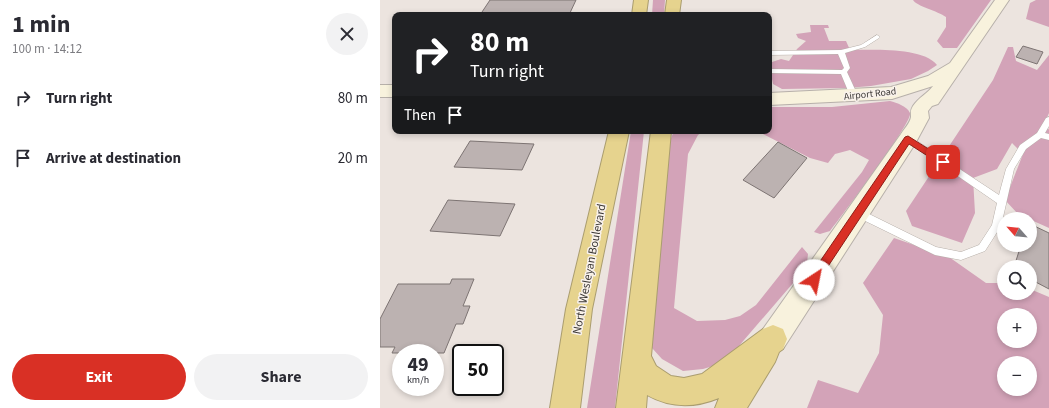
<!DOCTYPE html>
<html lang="en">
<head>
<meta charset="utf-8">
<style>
  :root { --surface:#fff; --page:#f2f2f3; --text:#2b2b33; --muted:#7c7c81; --accent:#d93025 }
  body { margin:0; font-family:"Source Sans 3",sans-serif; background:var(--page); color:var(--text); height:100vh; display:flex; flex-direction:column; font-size:15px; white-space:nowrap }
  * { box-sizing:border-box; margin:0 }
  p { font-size:13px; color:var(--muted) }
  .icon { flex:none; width:22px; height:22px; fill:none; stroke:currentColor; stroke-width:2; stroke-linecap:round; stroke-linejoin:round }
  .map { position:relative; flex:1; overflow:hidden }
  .details { display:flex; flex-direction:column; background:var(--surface); width:380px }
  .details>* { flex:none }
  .banner { position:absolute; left:12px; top:12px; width:380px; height:122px; border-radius:8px; box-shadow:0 2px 6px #0003; background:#202124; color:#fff; overflow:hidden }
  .needle { width:26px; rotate:297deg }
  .controls { position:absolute; left:617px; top:212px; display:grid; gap:8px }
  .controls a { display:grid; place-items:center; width:40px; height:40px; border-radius:50%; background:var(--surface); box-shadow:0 2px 6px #0003; font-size:20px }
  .speed { position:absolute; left:12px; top:344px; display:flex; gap:8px; font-size:20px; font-weight:700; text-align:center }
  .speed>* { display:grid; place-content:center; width:52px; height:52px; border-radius:50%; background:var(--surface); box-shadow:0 2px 6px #0003; line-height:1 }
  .speed small { font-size:10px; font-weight:400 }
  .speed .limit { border:2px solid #111; border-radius:6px; background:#fff; color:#111 }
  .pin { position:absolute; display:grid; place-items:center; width:34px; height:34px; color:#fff; margin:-17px; border-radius:8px; box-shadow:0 2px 6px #0006 }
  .me { position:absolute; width:44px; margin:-22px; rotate:34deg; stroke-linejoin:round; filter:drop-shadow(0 0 3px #0008) }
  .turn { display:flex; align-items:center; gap:14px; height:84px; padding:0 12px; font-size:18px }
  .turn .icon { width:52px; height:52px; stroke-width:2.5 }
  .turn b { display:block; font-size:28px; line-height:34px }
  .then { display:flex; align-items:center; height:38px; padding:0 12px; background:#0003; gap:8px; font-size:15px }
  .round { display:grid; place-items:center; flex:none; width:42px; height:42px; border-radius:21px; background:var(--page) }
  .head { display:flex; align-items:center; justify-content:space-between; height:68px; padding:0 12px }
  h1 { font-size:24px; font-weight:700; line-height:30px }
  .primary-button { display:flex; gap:8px; margin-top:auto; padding:8px 12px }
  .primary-button a { flex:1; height:46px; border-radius:24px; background:var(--accent); color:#fff; font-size:16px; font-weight:700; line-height:46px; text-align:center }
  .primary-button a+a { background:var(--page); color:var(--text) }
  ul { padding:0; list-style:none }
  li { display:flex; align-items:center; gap:12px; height:60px; padding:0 12px }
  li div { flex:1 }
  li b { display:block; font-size:15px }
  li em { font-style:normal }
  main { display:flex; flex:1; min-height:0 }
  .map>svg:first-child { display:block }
  .green { fill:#d3a3b8; fill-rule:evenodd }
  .building { fill:#bcb2b1; stroke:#7d7473 }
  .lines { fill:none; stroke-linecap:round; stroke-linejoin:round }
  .lane-casing { stroke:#b7b0aa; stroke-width:1 }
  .secondary-casing { stroke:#b7b0aa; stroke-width:2 }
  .highway-casing { stroke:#aa9d6f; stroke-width:2 }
  .lane { fill:#fff; fill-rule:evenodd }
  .secondary { fill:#f8f2dd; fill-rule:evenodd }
  .highway { fill:#e6d38e; fill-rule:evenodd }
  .route { fill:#d93025; stroke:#8d1f18 }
  .labels { text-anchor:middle; stroke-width:3; stroke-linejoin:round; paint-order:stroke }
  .far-street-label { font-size:10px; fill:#3c3936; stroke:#f9f2ec }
  .street-label { font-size:12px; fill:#3c3936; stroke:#f9f2ec }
</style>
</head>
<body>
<main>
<section class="details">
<div class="head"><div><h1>1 min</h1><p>100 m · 14:12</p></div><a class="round"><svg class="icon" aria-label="close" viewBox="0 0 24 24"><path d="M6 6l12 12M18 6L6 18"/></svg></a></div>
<ul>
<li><svg class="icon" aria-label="right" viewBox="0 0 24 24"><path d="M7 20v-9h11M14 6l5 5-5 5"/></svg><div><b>Turn right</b></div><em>80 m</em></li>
<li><svg class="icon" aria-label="arrive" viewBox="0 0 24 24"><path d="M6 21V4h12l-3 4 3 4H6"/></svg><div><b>Arrive at destination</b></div><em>20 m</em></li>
</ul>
<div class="primary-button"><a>Exit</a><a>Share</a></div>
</section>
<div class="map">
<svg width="669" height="408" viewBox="0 0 669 408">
  <rect width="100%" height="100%" fill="#ece4df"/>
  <path class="green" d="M273 0H285L284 15H272Z
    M533 0H611L577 48H563L557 41 566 27V17C558 11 536 6 533 0Z
    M656 0H669V27L646 19 650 3Z
    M430 25H448L449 28H444L449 41H466L470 50C492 50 543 47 557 65L548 71 531 79 491 86 467 88 402 89 393 84 391 74 392 62 401 59 409 61 417 49 426 41 418 38 416 34 431 32Z
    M628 47H633L636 61 657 70 669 55V113L665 122 669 130V228L638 214 625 200 643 154 632 143 617 169 593 178 595 213 582 243 532 226 526 211 613 80Z
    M510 101C517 103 527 106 530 113 533 122 460 218 450 231L440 234 434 232 482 172 489 160 470 150 455 154 448 163 430 158 377 131H389V107H452Z
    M251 131H264L235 408H207Z
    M294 131H324L318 135 308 154 294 308 317 321 345 320 360 316 376 305 422 247 428 254 427 263 420 275 358 347 340 364 323 369 303 371 282 359 272 348 289 143Z
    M514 238 569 257 606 283H624V293H650V289L669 297V408H427L438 380 478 393 499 353 503 315 483 283ZM624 315H650V341H624ZM624 363H650V389H624Z"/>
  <path class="building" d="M110 0H196L189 15H100Z
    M643 46 663 52 657 64 636 57Z
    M90 141 154 144 142 170 74 167Z
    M398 142 427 158 394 198 363 180Z
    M68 200 135 204 120 236 50 231Z
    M650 224 669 233V289L650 279V267H634L641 245H650Z
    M72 279H94L83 306H90L83 324H76L64 353H12L15 347H0V319L18 284H70Z"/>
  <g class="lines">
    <g class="lane-casing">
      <path id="lane" d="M497 35 500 37 499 38 485 47 465 53 470 68 467 72 478 96 477 98H471L461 74 389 73V69L462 70 464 68 458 54 389 55V51L461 50 481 45Z
        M669 117V126L665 133 669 134V140L661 138 646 149 634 169 621 226 605 251 581 260 555 255 475 216 473 213 475 210 478 209 481 210 556 247 581 252 599 245 612 225 617 203 524 139 525 137H531L619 195 626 169 640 145 657 133 666 118Z"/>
    </g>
    <g class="secondary-casing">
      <path id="secondary" d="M615 0H629L558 104 552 106 548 111 549 118 535 144 403 349 393 353 383 349 379 339 383 329 521 134C524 129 530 123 531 117 531 112 530 111 533 106 539 97 547 94 553 86L512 99 389 105V93L511 87 548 76 570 63Z
        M0 85H15V97H0Z"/>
    </g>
    <g class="highway-casing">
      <path id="highway" d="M254 0H268L266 15H252Z
        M287 0H301L299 15H285Z
        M229 131H249L212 309 200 408H170L186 309Z
        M271 131H291L271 356 276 366 291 376 304 378 322 374 383 329 393 325 403 329 407 339 403 349 399 352 395 362 367 408H335L339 398C315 408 290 408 267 395L266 408H236Z"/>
    </g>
    <use href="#lane" class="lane"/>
    <use href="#secondary" class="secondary"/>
    <use href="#highway" class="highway"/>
  </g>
  <path class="route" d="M528 136 566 160 568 162 566 164H560L529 144 437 283 434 284 430 283 428 280 430 276 525 137Z"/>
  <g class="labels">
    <g class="far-street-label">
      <text transform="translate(490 93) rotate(-6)" y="4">Airport Road</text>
    </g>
    <g class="street-label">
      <text transform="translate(209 269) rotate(-79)" y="4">North Wesleyan Boulevard</text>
    </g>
  </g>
</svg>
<div class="controls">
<a><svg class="needle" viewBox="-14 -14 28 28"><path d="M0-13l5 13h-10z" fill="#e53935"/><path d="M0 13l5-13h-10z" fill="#7c7c81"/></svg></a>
<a><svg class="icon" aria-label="search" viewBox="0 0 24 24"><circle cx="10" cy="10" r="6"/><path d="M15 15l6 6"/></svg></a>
<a>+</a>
<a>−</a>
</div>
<div class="speed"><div>49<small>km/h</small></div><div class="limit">50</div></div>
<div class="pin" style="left:563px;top:162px;background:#d93025"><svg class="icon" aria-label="arrive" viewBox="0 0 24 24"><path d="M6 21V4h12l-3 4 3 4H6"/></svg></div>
<svg class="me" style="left:434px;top:280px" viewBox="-20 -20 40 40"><circle r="19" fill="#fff"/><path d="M0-13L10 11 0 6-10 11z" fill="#d93025"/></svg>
<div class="banner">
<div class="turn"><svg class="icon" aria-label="right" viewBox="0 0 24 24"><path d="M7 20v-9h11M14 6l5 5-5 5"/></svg><div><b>80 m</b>Turn right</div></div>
<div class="then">Then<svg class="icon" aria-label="arrive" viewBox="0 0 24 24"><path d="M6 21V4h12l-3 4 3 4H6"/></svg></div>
</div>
</div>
</main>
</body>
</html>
